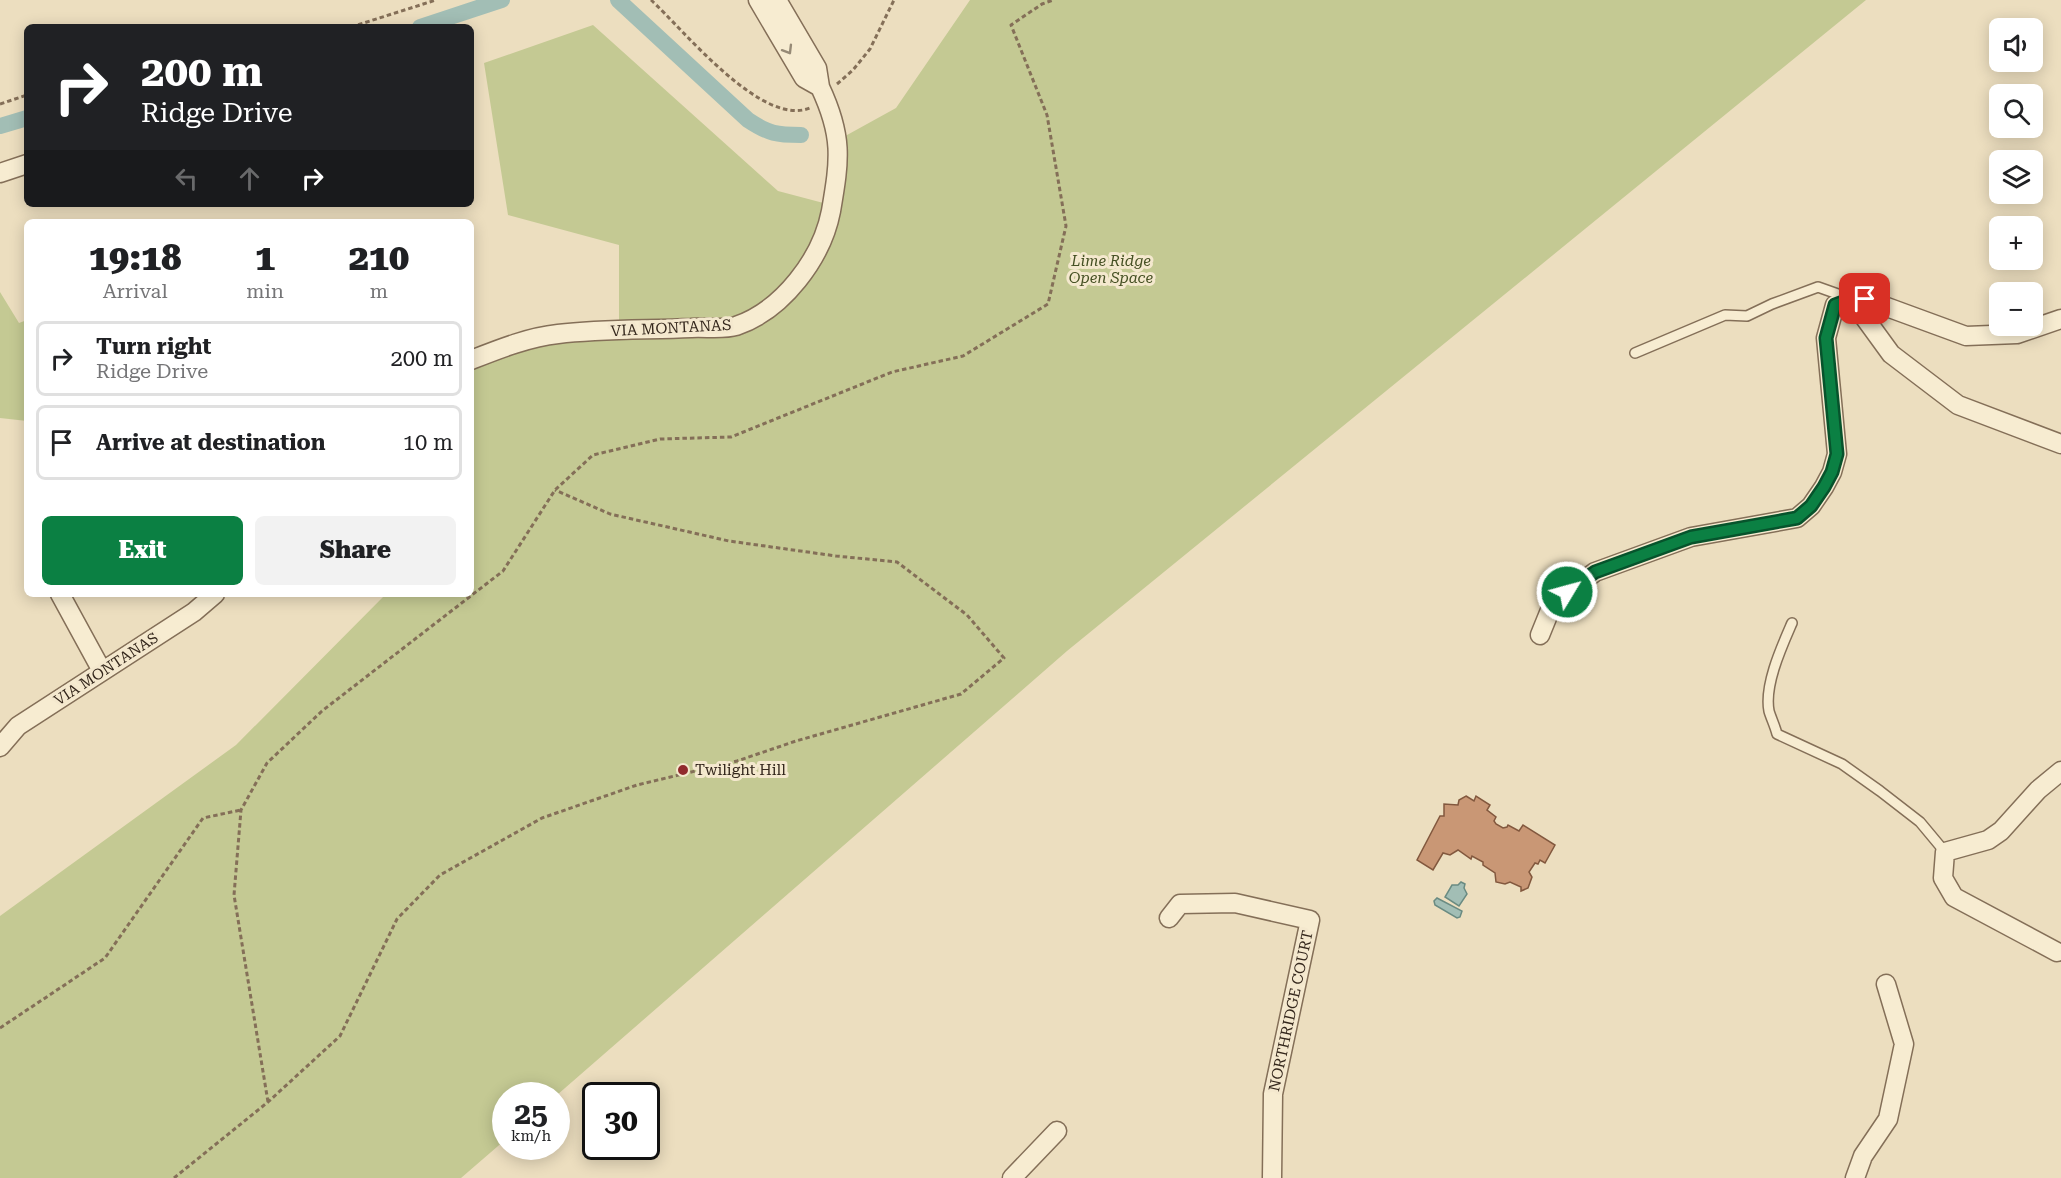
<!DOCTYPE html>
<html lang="en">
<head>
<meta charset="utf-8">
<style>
  :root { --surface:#fff; --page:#f2f2f2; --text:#202124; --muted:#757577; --line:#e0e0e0; --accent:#0b8043 }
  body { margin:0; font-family:"Roboto Serif",serif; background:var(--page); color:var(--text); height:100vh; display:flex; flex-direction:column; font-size:22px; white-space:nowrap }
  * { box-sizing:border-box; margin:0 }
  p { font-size:20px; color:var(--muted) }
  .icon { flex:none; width:33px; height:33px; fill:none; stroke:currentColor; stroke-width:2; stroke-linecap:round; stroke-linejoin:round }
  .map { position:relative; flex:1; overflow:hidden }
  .sheet { position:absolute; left:24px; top:219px; width:450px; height:378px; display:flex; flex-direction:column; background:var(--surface); border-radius:9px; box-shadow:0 3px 15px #0003 }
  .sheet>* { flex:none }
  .top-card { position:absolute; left:24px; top:24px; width:450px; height:183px; border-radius:9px; box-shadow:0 3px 15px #0003; background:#202124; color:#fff; overflow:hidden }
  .tools { position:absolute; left:1989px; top:18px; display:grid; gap:12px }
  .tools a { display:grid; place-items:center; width:54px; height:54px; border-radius:9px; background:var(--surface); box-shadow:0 3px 15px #0003; font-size:30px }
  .speed { position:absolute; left:492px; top:1082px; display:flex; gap:12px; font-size:30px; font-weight:700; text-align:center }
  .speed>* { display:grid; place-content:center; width:78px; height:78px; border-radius:50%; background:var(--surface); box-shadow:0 3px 15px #0003; line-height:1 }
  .speed small { font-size:15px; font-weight:400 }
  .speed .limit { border:3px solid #111; border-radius:9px; background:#fff; color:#111 }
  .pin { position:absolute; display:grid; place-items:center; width:51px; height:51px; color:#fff; margin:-26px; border-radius:12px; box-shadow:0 3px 9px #0006 }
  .me { position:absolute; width:66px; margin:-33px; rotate:53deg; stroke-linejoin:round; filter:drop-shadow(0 0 4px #0008) }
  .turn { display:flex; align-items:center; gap:21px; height:126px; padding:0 18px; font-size:27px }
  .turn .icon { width:78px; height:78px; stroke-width:2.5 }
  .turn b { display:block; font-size:42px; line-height:51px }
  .lanes { display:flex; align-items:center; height:57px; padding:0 18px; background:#0003; justify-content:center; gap:30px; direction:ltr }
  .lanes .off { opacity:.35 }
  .eta { display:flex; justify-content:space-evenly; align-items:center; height:102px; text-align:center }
  .eta b { font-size:36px; font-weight:800; line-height:42px }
  .button { display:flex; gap:12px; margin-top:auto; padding:12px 18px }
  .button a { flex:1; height:69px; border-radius:9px; background:var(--accent); color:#fff; font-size:24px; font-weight:800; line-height:69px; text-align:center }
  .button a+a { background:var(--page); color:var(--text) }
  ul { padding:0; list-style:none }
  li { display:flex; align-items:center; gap:18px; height:75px; margin:0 12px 9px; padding:0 6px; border:3px solid var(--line); border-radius:9px }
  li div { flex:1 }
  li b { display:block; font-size:22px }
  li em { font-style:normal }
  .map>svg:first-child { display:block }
  .green { fill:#c4c993 }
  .water { fill:#a2beb5; stroke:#6a8b82; stroke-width:1.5 }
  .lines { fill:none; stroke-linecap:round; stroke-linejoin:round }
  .canal { stroke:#a2beb5; stroke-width:16 }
  .building { fill:#c99775; stroke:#82583e; stroke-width:1.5 }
  .lane-casing { stroke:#846f58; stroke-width:12 }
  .street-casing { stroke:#846f58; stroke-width:21 }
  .path { stroke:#846f58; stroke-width:3; stroke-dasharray:4.5 3; stroke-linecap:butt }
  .lane { stroke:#f7ecd1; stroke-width:9 }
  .street { stroke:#f7ecd1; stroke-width:18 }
  .oneway { stroke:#968a76 }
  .route-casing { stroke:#07532c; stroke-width:15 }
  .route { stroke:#0b8043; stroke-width:10 }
  .poi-dot { fill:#912a2c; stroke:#f4e8ce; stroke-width:2 }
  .labels { text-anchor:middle; stroke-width:6; stroke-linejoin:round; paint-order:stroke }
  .park-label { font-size:15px; font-style:italic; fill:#455023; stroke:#f4e8ce }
  .street-label { font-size:15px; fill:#34271c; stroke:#f4e8ce }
  .poi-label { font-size:15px; fill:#34271c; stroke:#f4e8ce; text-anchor:start }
</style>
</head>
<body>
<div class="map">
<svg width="2061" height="1178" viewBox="0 0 2061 1178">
  <rect width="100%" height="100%" fill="#ecdebf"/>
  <path class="green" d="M970 0H1866L1067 651 557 1095H506L505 1140 461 1178H0V916L236 745 386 594H471V360L619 331V245L508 215 484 63 593 25 778 191 831 205 838 140 896 108Z
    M0 292 19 323 27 320V421L0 418Z"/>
  <path class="water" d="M1461 882 1465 884 1464 888 1467 894 1459 906 1445 897 1452 885H1458Z
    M1437 898 1462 911 1460 917 1457 918 1435 905 1434 901Z"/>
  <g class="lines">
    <path class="canal" d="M618 0 748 120C769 134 777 135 801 135
      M420 27 502 0
      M0 126 27 118"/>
  </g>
  <path class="building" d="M1466 796 1474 801 1476 796 1490 805 1487 810 1496 817 1494 821 1496 824 1503 828 1507 827 1508 825 1519 831 1523 825 1555 845 1545 863 1540 860 1538 864 1535 863 1529 872 1532 877 1528 888 1521 891V887L1510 882 1505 884 1496 882 1495 873 1483 865V862L1472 856 1471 859 1458 850 1450 855 1443 853 1433 870 1417 860 1440 816H1444V804L1458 805 1459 800Z"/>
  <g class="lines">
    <g class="lane-casing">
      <path id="lane" d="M1635 353 1725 315 1747 316 1772 304 1818 287 1849 298
        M1792 623C1782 646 1764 685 1769 711 1771 718 1775 726 1777 734L1842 764 1880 791 1920 822 1945 852"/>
    </g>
    <g class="street-casing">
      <path id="street" d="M758 0 804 78 820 87 817 68 777 0
        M0 173 27 164
        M1851 299 1891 354 1958 405 2061 444
        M471 360C499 349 529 337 558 334 601 329 648 330 691 328 705 327 723 330 736 326 783 310 822 258 831 211 840 159 843 136 820 87
        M60 594 102 671
        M1540 635 1553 603 1595 572 1691 537 1797 518 1811 506 1824 487 1832 472 1837 454 1826 338 1835 305 1851 299H1865L1966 336 2017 334 2061 319
        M0 747 18 726 194 612 215 594
        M1169 918 1180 904 1235 903 1310 920 1273 1094 1272 1178
        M2057 952 1954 897 1943 878 1945 852 1988 840 2001 831 2038 790 2061 771
        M1012 1178 1057 1131
        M1855 1178 1863 1156 1888 1119 1904 1044 1886 984"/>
    </g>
    <path class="path" d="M651 0C683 29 764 131 812 107
      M351 27 436 0
      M837 84 853 70 870 49 894 0
      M0 104 27 95
      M0 1028 105 958 203 818 241 810
      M268 1102 234 895 241 810 267 763 322 711 503 571 555 490 593 455 660 439 731 437 892 372 963 356 1048 304 1066 226 1047 115 1011 25 1042 4 1053 0
      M174 1178 268 1102 340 1036 397 919 440 875 542 818 637 785 737 761 796 741 961 694 1004 658 967 615 897 562 836 556 729 541 610 514 555 490"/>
    <use href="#lane" class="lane"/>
    <use href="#street" class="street"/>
  </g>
  <defs><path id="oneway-chevron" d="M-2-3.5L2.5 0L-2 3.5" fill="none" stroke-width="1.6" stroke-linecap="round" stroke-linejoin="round" transform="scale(1.5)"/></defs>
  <use class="oneway" href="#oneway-chevron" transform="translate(788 50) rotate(59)"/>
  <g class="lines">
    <g class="route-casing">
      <path id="route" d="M1567 592 1595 572 1691 537 1797 518 1811 506 1824 487 1832 472 1837 454 1826 338 1835 305 1851 299H1865"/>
    </g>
    <use href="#route" class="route"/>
  </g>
  <circle class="poi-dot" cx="683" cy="770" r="6"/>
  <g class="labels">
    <g class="park-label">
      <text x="1111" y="266">Lime Ridge<tspan x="1111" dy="17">Open Space</tspan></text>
    </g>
    <g class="street-label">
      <text transform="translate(671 328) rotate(-3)" y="5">VIA MONTANAS</text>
      <text transform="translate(106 669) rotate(-33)" y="5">VIA MONTANAS</text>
      <text transform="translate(1291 1011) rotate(-78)" y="5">NORTHRIDGE COURT</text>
    </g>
    <g class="poi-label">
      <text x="695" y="775">Twilight Hill</text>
    </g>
  </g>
</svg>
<div class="tools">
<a><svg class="icon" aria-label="sound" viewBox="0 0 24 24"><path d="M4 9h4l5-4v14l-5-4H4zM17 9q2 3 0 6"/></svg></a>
<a><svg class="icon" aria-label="search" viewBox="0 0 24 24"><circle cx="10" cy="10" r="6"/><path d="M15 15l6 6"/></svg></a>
<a><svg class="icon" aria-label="layers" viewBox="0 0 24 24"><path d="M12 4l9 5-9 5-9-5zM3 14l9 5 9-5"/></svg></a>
<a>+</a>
<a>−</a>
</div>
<div class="speed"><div>25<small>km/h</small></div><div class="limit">30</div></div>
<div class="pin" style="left:1865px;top:299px;background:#d93025"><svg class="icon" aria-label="arrive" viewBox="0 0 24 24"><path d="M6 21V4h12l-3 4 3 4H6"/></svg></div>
<svg class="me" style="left:1567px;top:592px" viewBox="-20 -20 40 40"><circle r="17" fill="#0b8043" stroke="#fff" stroke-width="3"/><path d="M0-11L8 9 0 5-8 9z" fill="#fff"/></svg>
<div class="top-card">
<div class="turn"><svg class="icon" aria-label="right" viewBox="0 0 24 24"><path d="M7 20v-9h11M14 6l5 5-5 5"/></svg><div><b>200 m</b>Ridge Drive</div></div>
<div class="lanes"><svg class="icon off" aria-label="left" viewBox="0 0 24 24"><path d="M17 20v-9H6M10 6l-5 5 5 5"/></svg><svg class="icon off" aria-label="ahead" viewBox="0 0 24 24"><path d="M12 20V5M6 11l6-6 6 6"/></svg><svg class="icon" aria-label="right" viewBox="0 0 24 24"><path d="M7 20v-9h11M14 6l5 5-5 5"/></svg></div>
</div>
<section class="sheet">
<div class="eta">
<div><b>19:18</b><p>Arrival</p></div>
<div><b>1</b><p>min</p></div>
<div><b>210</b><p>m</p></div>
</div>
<ul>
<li><svg class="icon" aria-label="right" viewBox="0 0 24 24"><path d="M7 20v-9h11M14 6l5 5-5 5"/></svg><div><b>Turn right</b><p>Ridge Drive</p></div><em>200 m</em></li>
<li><svg class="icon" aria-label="arrive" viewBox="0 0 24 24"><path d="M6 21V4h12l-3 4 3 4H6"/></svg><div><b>Arrive at destination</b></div><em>10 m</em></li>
</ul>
<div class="button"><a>Exit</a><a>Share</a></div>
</section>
</div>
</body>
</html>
